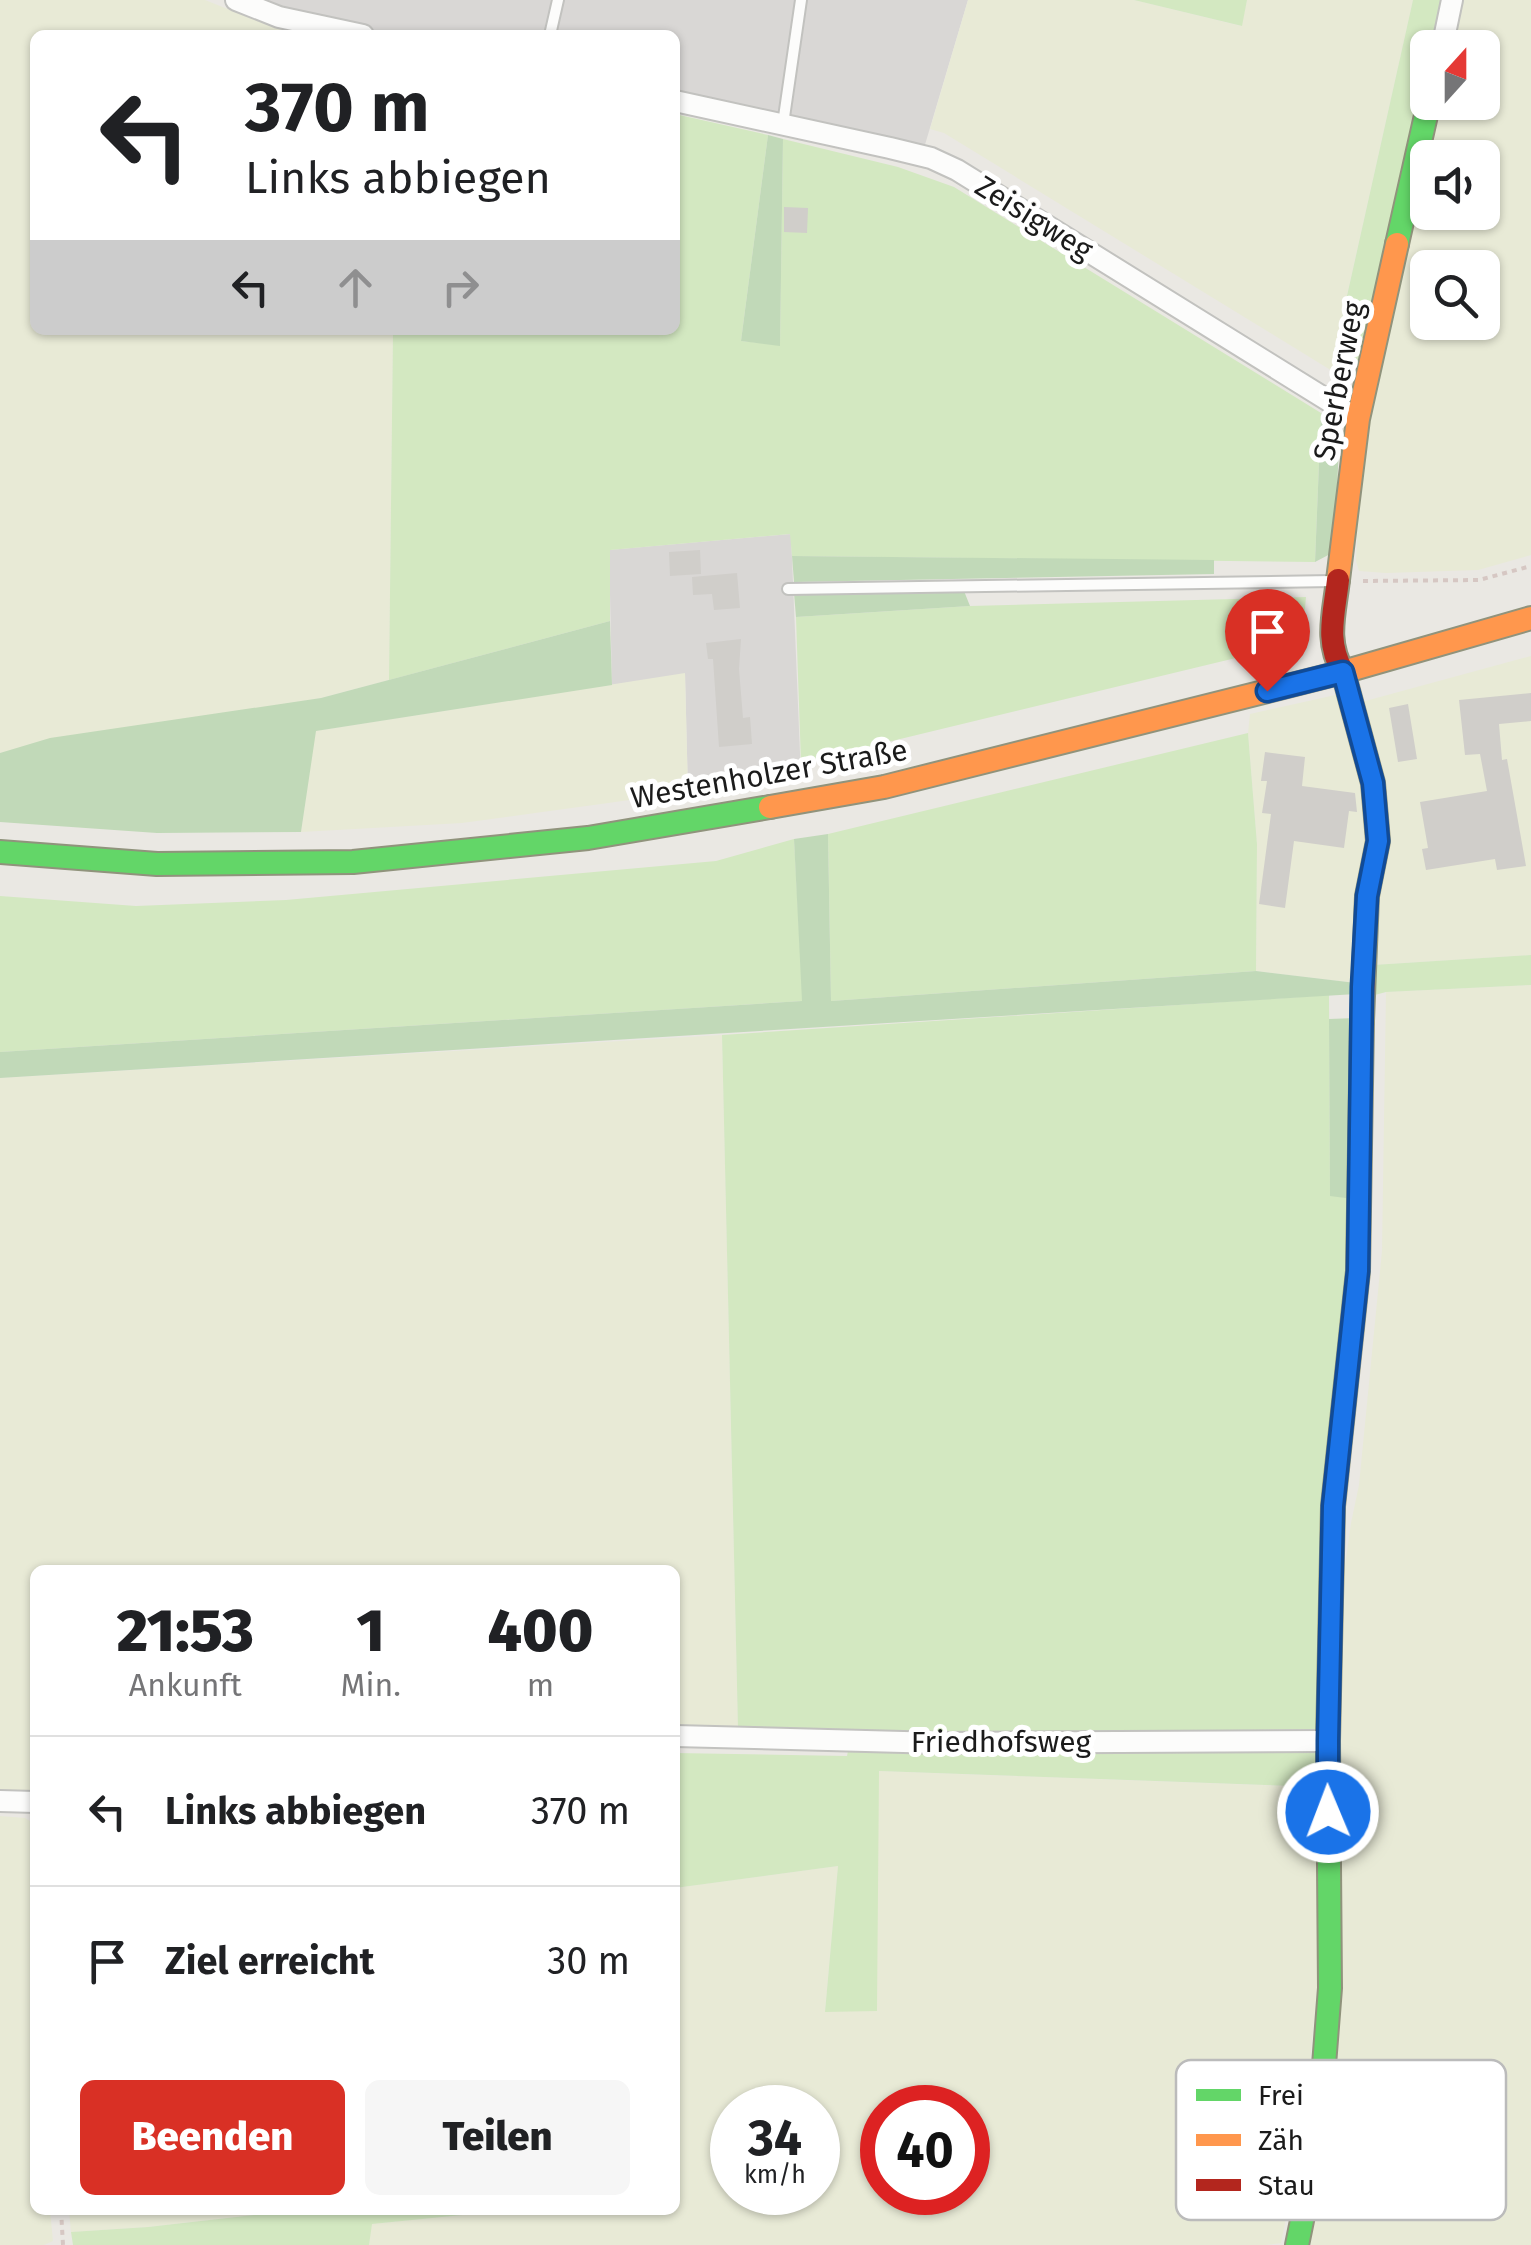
<!DOCTYPE html>
<html lang="de">
<head>
<meta charset="utf-8">
<style>
  :root { --surface:#fff; --page:#f6f6f6; --text:#202124; --muted:#757577; --line:#e0e0e0; --accent:#d93025 }
  body { margin:0; font-family:"Fira Sans",sans-serif; background:var(--page); color:var(--text); height:100vh; display:flex; flex-direction:column; font-size:38px; white-space:nowrap }
  * { box-sizing:border-box; margin:0 }
  p { font-size:32px; color:var(--muted) }
  .icon { flex:none; width:55px; height:55px; fill:none; stroke:currentColor; stroke-width:2; stroke-linecap:round; stroke-linejoin:round }
  .map { position:relative; flex:1; overflow:hidden }
  .drawer { position:absolute; left:30px; top:1565px; width:650px; height:650px; display:flex; flex-direction:column; background:var(--surface); border-radius:15px; box-shadow:0 2px 8px #0004 }
  .drawer>* { flex:none }
  .guide { position:absolute; left:30px; top:30px; width:650px; height:305px; border-radius:15px; box-shadow:0 2px 8px #0004; background:#fff; color:var(--text); overflow:hidden }
  .needle { width:65px; rotate:21deg }
  .controls { position:absolute; left:1410px; top:30px; display:grid; gap:20px }
  .controls a { display:grid; place-items:center; width:90px; height:90px; border-radius:15px; background:var(--surface); box-shadow:0 2px 8px #0004; font-size:50px }
  .speed { position:absolute; left:710px; top:2085px; display:flex; gap:20px; font-size:50px; font-weight:700; text-align:center }
  .speed>* { display:grid; place-content:center; width:130px; height:130px; border-radius:50%; background:var(--surface); box-shadow:0 2px 8px #0004; line-height:1 }
  .speed small { font-size:25px; font-weight:400 }
  .speed .limit { border:15px solid #d22; background:#fff; color:#111 }
  .pin { position:absolute; display:grid; place-items:center; width:85px; height:85px; color:#fff; margin:-102px -42px; border-radius:50% 50% 50% 0; rotate:-45deg; box-shadow:0 0 10px #0007 }
  .pin .icon { rotate:45deg }
  .me { position:absolute; width:110px; margin:-55px; rotate:359deg; stroke-linejoin:round; filter:drop-shadow(0 0 8px #0008) }
  .turn { display:flex; align-items:center; gap:35px; height:210px; padding:0 50px; font-size:45px }
  .turn .icon { width:130px; height:130px; stroke-width:2.5 }
  .turn b { display:block; font-size:70px; line-height:85px }
  .lanes { display:flex; align-items:center; height:95px; padding:0 50px; background:#0003; justify-content:center; gap:50px; direction:ltr }
  .lanes .off { opacity:.35 }
  .eta { display:flex; justify-content:space-evenly; align-items:center; height:170px; text-align:center }
  .eta b { font-size:60px; font-weight:800; line-height:70px }
  .action { display:flex; gap:20px; margin-top:auto; padding:20px 50px }
  .action a { flex:1; height:115px; border-radius:15px; background:var(--accent); color:#fff; font-size:40px; font-weight:800; line-height:115px; text-align:center }
  .action a+a { background:var(--page); color:var(--text) }
  ul { padding:0; list-style:none }
  li { display:flex; align-items:center; gap:30px; height:150px; padding:0 50px; border-top:2px solid var(--line) }
  li div { flex:1 }
  li b { display:block; font-size:38px }
  li em { font-style:normal }
  .map>svg:first-child { display:block }
  .residential { fill:#d9d7d5 }
  .farmland { fill:#e8ead6; fill-rule:evenodd }
  .grass { fill:#d3e8c1 }
  .forest { fill:#c1d9b8 }
  .building { fill:#d0ceca }
  .lines { fill:none; stroke-linecap:round; stroke-linejoin:round }
  .lane-casing { stroke:#c2c2bf; stroke-width:14 }
  .street-casing { stroke:#c2c2bf; stroke-width:24 }
  .fast-casing { stroke:#90937c; stroke-width:26 }
  .slow-casing { stroke:#90937c; stroke-width:26 }
  .jam-casing { stroke:#90937c; stroke-width:26 }
  .path { stroke:#d6c7c3; stroke-width:4; stroke-dasharray:5 5; stroke-linecap:butt }
  .lane { stroke:#fcfcfb; stroke-width:10 }
  .street { stroke:#fcfcfb; stroke-width:20 }
  .fast { stroke:#63d668; stroke-width:22 }
  .slow { stroke:#ff974d; stroke-width:22 }
  .jam { stroke:#b3261e; stroke-width:22 }
  .route-casing { stroke:#114b97; stroke-width:25 }
  .route { stroke:#1a73e8; stroke-width:18 }
  .labels { text-anchor:middle; stroke-width:10; stroke-linejoin:round; paint-order:stroke }
  .street-label { font-size:30px; fill:#1b1b1b; stroke:#fff }
  .key { fill:#fff; stroke:#bbb; stroke-width:2.5 }
  .key-label { font-size:28px; fill:#1b1b1b }
</style>
</head>
<body>
<div class="map">
<svg width="1531" height="2245" viewBox="0 0 1531 2245">
  <rect width="100%" height="100%" fill="#eae8e3"/>
  <path class="residential" d="M259 0H968L924 148 675 92V35H397L281 11Z
    M791 534 801 778 688 792 685 674 612 685 609 550Z"/>
  <path class="farmland" d="M0 0H205L268 25 307 35H35V330H393L389 680 321 698 0 753Z
    M968 0H1134L1241 26 1247 0H1413L1334 353 1347 359 1342 377 944 133 930 129Z
    M1460 0H1531V555L1478 570 1386 573 1359 571 1356 561 1358 515 1376 370 1437 103 1482 102V48L1449 47ZM1428 158H1482V212H1428ZM1428 268H1482V322H1428Z
    M1531 656V955L1373 965 1358 703Z
    M685 673 688 792 462 823 301 832 315 731Z
    M1340 694 1369 785 1356 983 1256 971 1257 844 1248 733 1250 714Z
    M1531 985V2245H1311L1341 1594 1351 1523 1359 1485 1382 1251 1386 992Z
    M722 1035 738 1729 675 1726V1570H35V1792L0 1791V1078Z
    M878 1771 1315 1787 1318 1978 1303 2133 1281 2243 1265 2245H369L371 2224 513 2210H675V1888L838 1866 825 2011ZM732 2108H818V2192H732ZM882 2108H968V2192H882Z
    M0 1816 25 1818 35 1824V2210H50L53 2241 44 2245H0Z
    M69 2210H299L148 2227 71 2232Z"/>
  <path class="grass" d="M1134 0H1247L1242 26Z
    M1413 0H1444L1433 47 1428 48 1427 72 1363 362 1334 354Z
    M675 114 768 135 741 341 780 345 783 139 898 167 954 187 1321 413 1315 562 792 556 790 534 610 550V621L389 680 393 330H675Z
    M1306 597 1302 642 801 763 796 617 970 606Z
    M1248 733 1257 844 1256 971 831 1001 828 834Z
    M794 839 803 1001 0 1052V896L136 906 286 900 716 861Z
    M1531 955V985L1386 992 1371 996 1373 965Z
    M1329 995 1330 1195 1353 1199 1322 1729 941 1735 738 1729 722 1035Z
    M1322 1745 1321 1787 879 1771 877 2011 825 2012 838 1866 675 1888V1753L847 1756 849 1746Z
    M299 2210H513L372 2224 369 2245H73L71 2232 148 2227Z"/>
  <path class="forest" d="M768 135 783 139 780 346 741 341Z
    M1321 413 1340 426 1334 552 1315 562Z
    M792 556 1214 560V574L794 582Z
    M964 591 970 606 796 617 794 593Z
    M610 621 612 685 316 731 301 832 157 833 0 822V753L50 738 321 698Z
    M828 834 831 1001 1256 971 1356 983V994L0 1078V1052L802 1001 794 839Z
    M1356 1018 1353 1199 1330 1196 1329 1019Z"/>
  <path class="building" d="M784 207 808 208 807 233 784 232Z
    M700 550 701 574 670 576 669 552Z
    M737 573 740 608 714 610 712 594 693 595 692 577Z
    M741 639 739 669 743 718 750 717 752 744 719 747 713 659H708L706 643Z
    M1531 693V721L1499 724 1502 760 1507 759 1526 866 1497 870 1495 859 1426 870 1422 849 1428 848 1420 802 1487 791 1480 754 1465 755 1459 700Z
    M1408 704 1417 759 1398 762 1389 708Z
    M1265 752 1305 757 1302 786 1355 793 1357 812 1349 811 1344 848 1294 841 1285 908 1259 904 1271 814 1262 813 1267 781H1261Z"/>
  <g class="lines">
    <g class="lane-casing">
      <path id="lane" d="M550 35 558 0
        M783 124 801 0
        M788 589 1333 581"/>
    </g>
    <g class="street-casing">
      <path id="street" d="M236 0 279 17 363 35
        M1442 48 1452 0
        M675 101 890 148 931 158 957 170 1358 419
        M675 1736 941 1743 1328 1741
        M0 1801 35 1802"/>
    </g>
    <g class="fast-casing">
      <path id="fast" d="M1397 244 1429 102
        M0 852 157 864 353 862 588 838 770 807
        M1297 2245 1318 2142 1330 1988 1328 1741 1333 1506 1358 1271 1362 1021"/>
    </g>
    <g class="slow-casing">
      <path id="slow" d="M1338 580 1358 419 1397 244
        M770 807 884 787 1343 672 1531 618"/>
    </g>
    <g class="jam-casing">
      <path id="jam" d="M1338 580C1334 615 1325 641 1343 672L1373 783 1378 841 1367 896 1362 1021"/>
    </g>
    <path class="path" d="M1363 581 1479 580 1531 566
      M61 2210 63 2245"/>
    <use href="#lane" class="lane"/>
    <use href="#street" class="street"/>
    <use href="#fast" class="fast"/>
    <use href="#slow" class="slow"/>
    <use href="#jam" class="jam"/>
  </g>
  <g class="lines">
    <g class="route-casing">
      <path id="route" d="M1267 691 1343 672 1373 783 1378 841 1367 896 1362 987 1358 1271 1333 1506 1328 1741V1812"/>
    </g>
    <use href="#route" class="route"/>
  </g>
  <g class="labels">
    <g class="street-label">
      <text transform="translate(1034 218) rotate(32)" y="10">Zeisigweg</text>
      <text transform="translate(1339 381) rotate(-79)" y="10">Sperberweg</text>
      <text transform="translate(769 774) rotate(-10)" y="10">Westenholzer Straße</text>
      <text x="1001" y="1752">Friedhofsweg</text>
    </g>
  </g>
  <rect x="1176" y="2060" width="330" height="160" rx="15" class="key"/>
  <rect x="1196" y="2089" width="45" height="12" fill="#63d668"/>
  <rect x="1196" y="2134" width="45" height="12" fill="#ff974d"/>
  <rect x="1196" y="2179" width="45" height="12" fill="#b3261e"/>
  <g class="key-label">
    <text x="1258" y="2105">Frei</text>
    <text x="1258" y="2150">Zäh</text>
    <text x="1258" y="2195">Stau</text>
  </g>
</svg>
<div class="controls">
<a><svg class="needle" viewBox="-14 -14 28 28"><path d="M0-13l5 13h-10z" fill="#e53935"/><path d="M0 13l5-13h-10z" fill="#757577"/></svg></a>
<a><svg class="icon" aria-label="sound" viewBox="0 0 24 24"><path d="M4 9h4l5-4v14l-5-4H4zM17 9q2 3 0 6"/></svg></a>
<a><svg class="icon" aria-label="search" viewBox="0 0 24 24"><circle cx="10" cy="10" r="6"/><path d="M15 15l6 6"/></svg></a>
</div>
<div class="speed"><div>34<small>km/h</small></div><div class="limit">40</div></div>
<div class="pin" style="left:1267px;top:691px;background:#d93025"><svg class="icon" aria-label="arrive" viewBox="0 0 24 24"><path d="M6 21V4h12l-3 4 3 4H6"/></svg></div>
<svg class="me" style="left:1328px;top:1812px" viewBox="-20 -20 40 40"><circle r="17" fill="#1a73e8" stroke="#fff" stroke-width="3"/><path d="M0-11L8 9 0 5-8 9z" fill="#fff"/></svg>
<div class="guide">
<div class="turn"><svg class="icon" aria-label="left" viewBox="0 0 24 24"><path d="M17 20v-9H6M10 6l-5 5 5 5"/></svg><div><b>370 m</b>Links abbiegen</div></div>
<div class="lanes"><svg class="icon" aria-label="left" viewBox="0 0 24 24"><path d="M17 20v-9H6M10 6l-5 5 5 5"/></svg><svg class="icon off" aria-label="ahead" viewBox="0 0 24 24"><path d="M12 20V5M6 11l6-6 6 6"/></svg><svg class="icon off" aria-label="right" viewBox="0 0 24 24"><path d="M7 20v-9h11M14 6l5 5-5 5"/></svg></div>
</div>
<section class="drawer">
<div class="eta">
<div><b>21:53</b><p>Ankunft</p></div>
<div><b>1</b><p>Min.</p></div>
<div><b>400</b><p>m</p></div>
</div>
<ul>
<li><svg class="icon" aria-label="left" viewBox="0 0 24 24"><path d="M17 20v-9H6M10 6l-5 5 5 5"/></svg><div><b>Links abbiegen</b></div><em>370 m</em></li>
<li><svg class="icon" aria-label="arrive" viewBox="0 0 24 24"><path d="M6 21V4h12l-3 4 3 4H6"/></svg><div><b>Ziel erreicht</b></div><em>30 m</em></li>
</ul>
<div class="action"><a>Beenden</a><a>Teilen</a></div>
</section>
</div>
</body>
</html>
